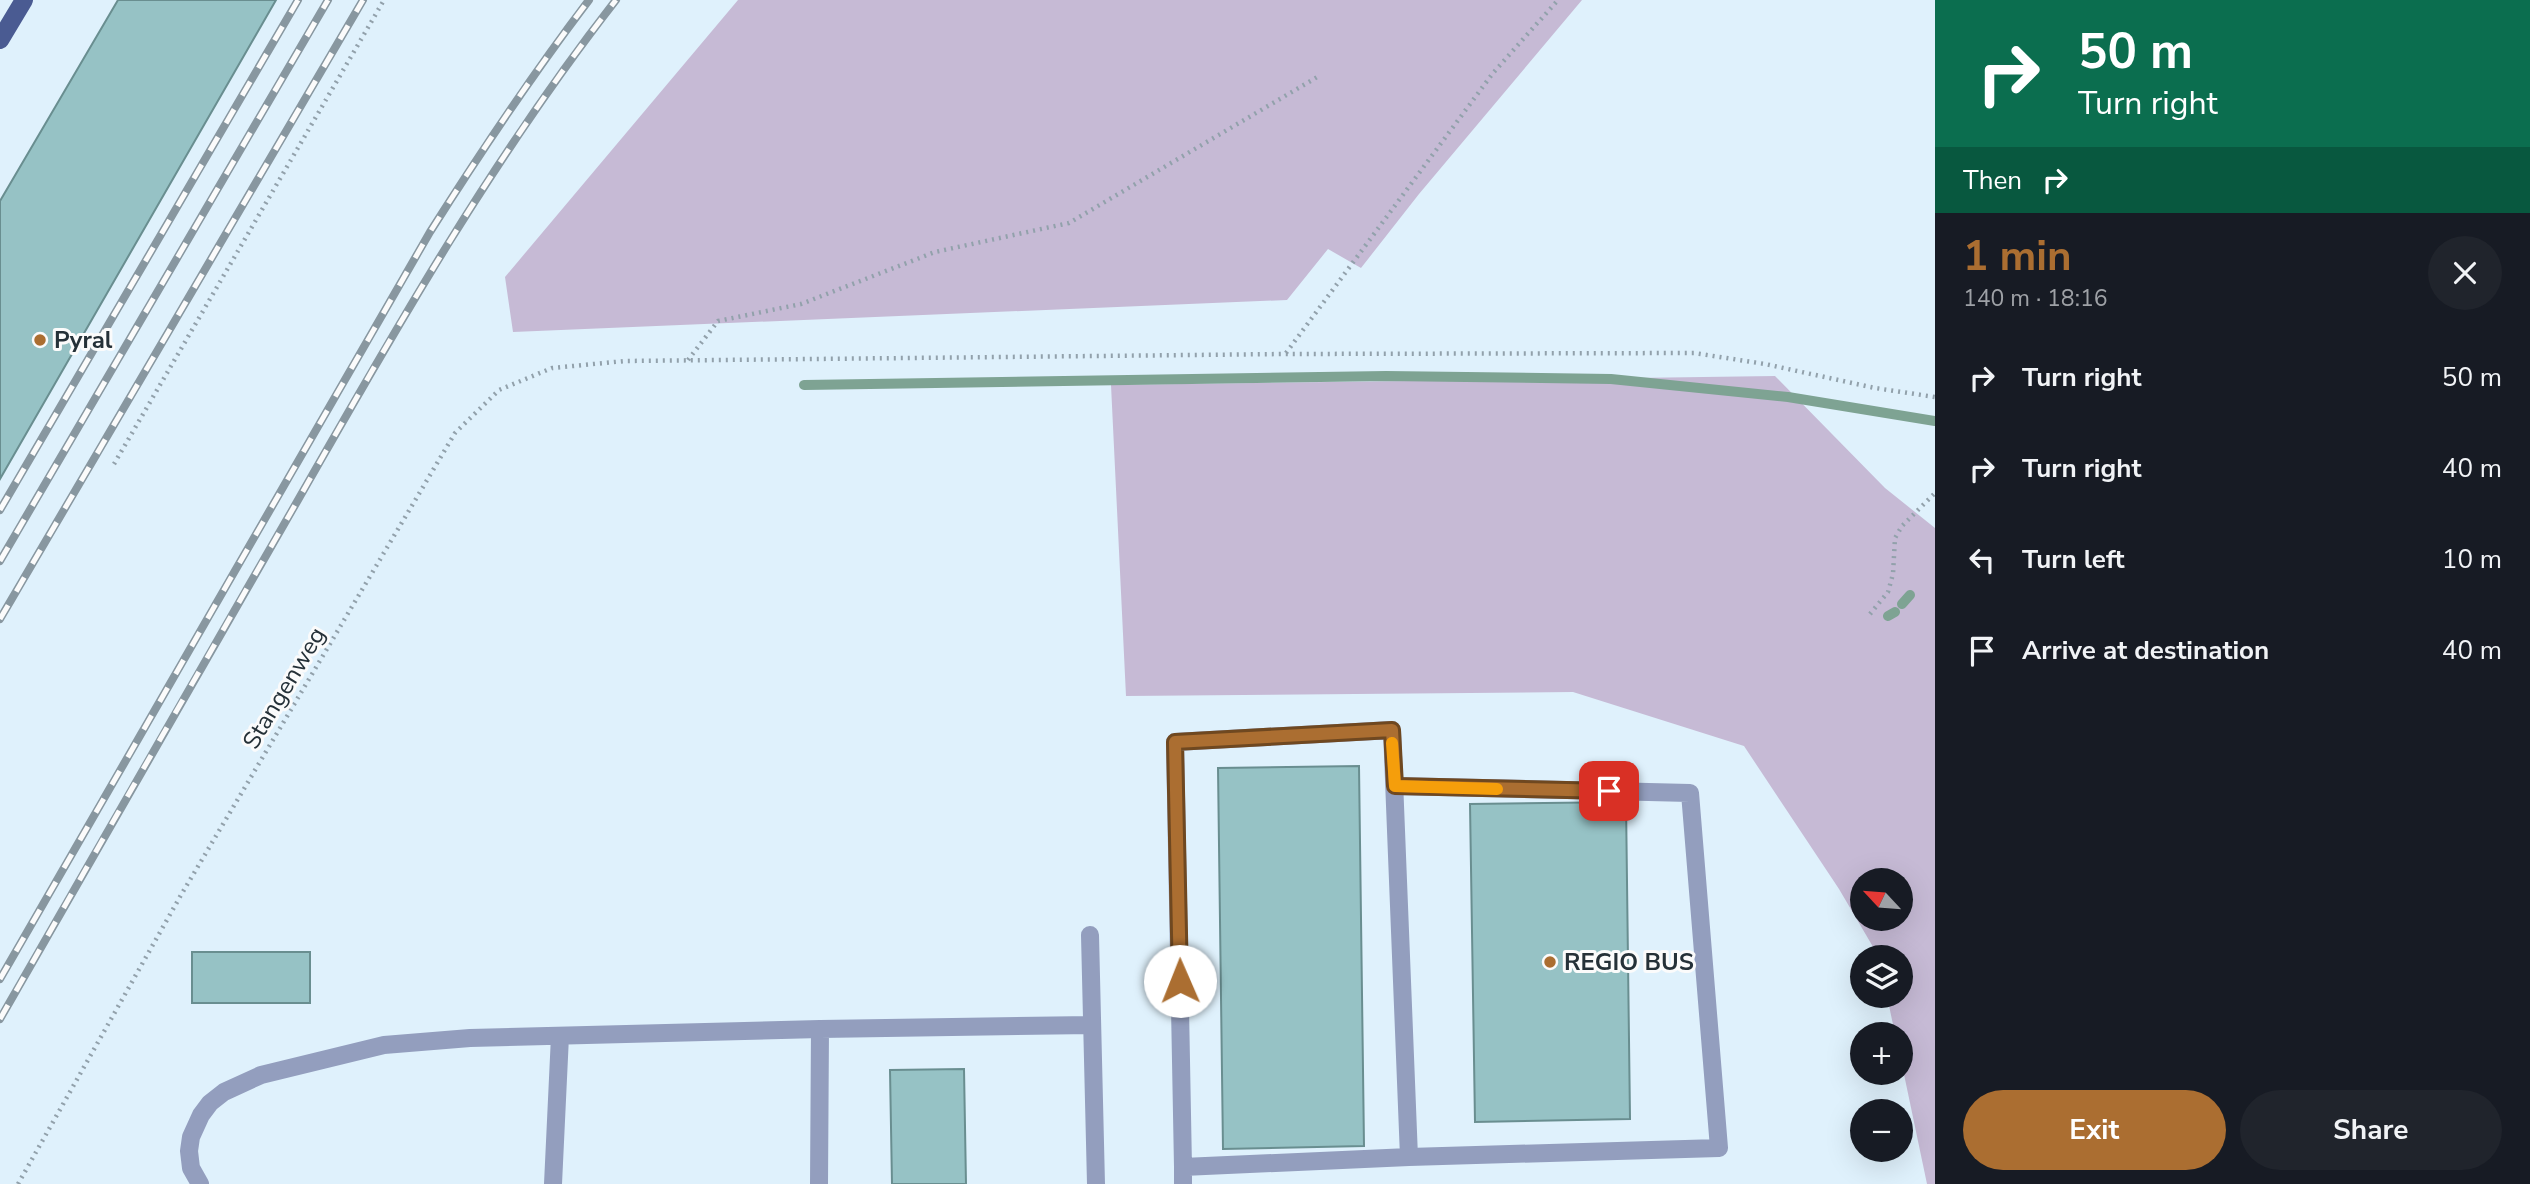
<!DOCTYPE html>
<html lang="en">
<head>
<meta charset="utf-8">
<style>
  :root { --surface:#171b24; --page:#20242c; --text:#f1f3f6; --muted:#9ea1a6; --accent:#ab6e31 }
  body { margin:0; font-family:"Nunito Sans",sans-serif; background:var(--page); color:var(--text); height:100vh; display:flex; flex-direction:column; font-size:26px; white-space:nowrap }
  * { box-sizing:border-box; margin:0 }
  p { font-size:23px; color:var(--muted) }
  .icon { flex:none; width:38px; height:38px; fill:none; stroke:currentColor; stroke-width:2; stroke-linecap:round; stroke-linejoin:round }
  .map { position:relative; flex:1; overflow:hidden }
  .drawer { display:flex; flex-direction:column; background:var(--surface); width:595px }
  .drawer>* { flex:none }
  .top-card { background:#0b6e4f; color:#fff; overflow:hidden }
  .needle { width:46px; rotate:296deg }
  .controls { position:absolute; left:1850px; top:868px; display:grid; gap:14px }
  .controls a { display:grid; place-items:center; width:63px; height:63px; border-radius:50%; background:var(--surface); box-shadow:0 7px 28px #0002; font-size:35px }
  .pin { position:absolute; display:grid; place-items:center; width:60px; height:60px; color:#fff; margin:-30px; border-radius:14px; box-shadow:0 4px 10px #0006 }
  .me { position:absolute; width:77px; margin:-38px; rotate:359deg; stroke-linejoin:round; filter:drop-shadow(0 0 5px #0008) }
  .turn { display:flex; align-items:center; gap:24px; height:147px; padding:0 28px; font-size:32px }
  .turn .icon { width:91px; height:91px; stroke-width:2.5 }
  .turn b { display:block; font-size:49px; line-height:60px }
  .then { display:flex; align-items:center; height:66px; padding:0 28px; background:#0003; gap:14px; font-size:26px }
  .round { display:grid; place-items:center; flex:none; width:74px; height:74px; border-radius:37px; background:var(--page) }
  .headline { display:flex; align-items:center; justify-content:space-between; height:119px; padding:0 28px }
  h1 { font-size:42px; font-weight:700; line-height:52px; color:var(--accent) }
  .primary-button { display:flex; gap:14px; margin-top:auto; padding:14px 28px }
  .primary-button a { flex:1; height:80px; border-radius:42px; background:var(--accent); color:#fff; font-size:28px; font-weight:700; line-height:80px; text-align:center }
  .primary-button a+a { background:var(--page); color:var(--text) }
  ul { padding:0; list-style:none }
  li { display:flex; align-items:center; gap:21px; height:91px; padding:0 28px }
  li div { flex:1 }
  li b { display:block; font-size:26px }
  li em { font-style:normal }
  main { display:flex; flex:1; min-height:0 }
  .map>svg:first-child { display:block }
  .green { fill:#c6bad5; fill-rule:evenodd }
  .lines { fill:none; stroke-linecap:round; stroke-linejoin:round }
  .stream { stroke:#7ea393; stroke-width:10 }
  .building { fill:#96c2c5; stroke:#698e90; stroke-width:2 }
  .path { stroke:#92a1ab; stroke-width:4.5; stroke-dasharray:2 5; stroke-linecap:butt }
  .minor { stroke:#939ebe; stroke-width:18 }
  .major { stroke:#4a5b92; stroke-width:18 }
  .rail-casing { stroke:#8897a0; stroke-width:8 }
  .rail { stroke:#fbfbfb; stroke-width:5; stroke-dasharray:16; stroke-linecap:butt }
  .route-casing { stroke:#6f4820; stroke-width:18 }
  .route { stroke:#ab6e31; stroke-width:12 }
  .slow { stroke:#f59e0b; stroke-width:12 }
  .poi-dot { fill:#ab6e31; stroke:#fbfbfb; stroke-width:2.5 }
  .labels { text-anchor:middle; stroke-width:6; stroke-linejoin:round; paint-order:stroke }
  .poi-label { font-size:24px; font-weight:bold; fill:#253138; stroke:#fbfbfb; text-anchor:start }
  .street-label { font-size:24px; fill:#253138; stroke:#fbfbfb }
</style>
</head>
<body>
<main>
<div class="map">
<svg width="1935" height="1184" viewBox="0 0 1935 1184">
  <rect width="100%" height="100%" fill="#dff1fc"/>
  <path class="green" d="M738 0H1582L1419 194 1361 268 1328 249 1287 300 513 332 505 277Z
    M1775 376 1885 488 1935 528V1184H1927L1901 1060 1900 1034H1895L1887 996H1900V957H1879L1839 889 1744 746 1573 692 1126 696 1111 385ZM1862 880H1900V919H1862Z"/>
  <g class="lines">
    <path class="stream" d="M804 385 1386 376 1611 379 1788 397 1935 421
      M1902 604 1910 595
      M1888 616 1895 612"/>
  </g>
  <path class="building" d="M118 0H276L0 479V201Z
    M1359 766 1364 1146 1223 1149 1218 768Z
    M1626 802 1630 1119 1475 1122 1470 804Z
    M192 952H310V1003H192Z
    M964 1069 966 1184H892L890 1070Z"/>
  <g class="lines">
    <path class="path" d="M1286 353 1493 73 1558 0
      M688 360 718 321 801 304 935 252 1069 223 1319 76
      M114 464 384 0
      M1870 614 1888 592 1893 574 1895 538 1902 526 1935 493
      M18 1184 181 895 455 433 499 390 552 368 625 361 1285 354 1694 353 1765 364 1875 388 1935 397"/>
    <path class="minor" d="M1395 786 1690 793 1719 1148 1409 1157
      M1090 935 1096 1184
      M1183 1167 1409 1157 1392 730 1175 742 1183 1167V1184
      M200 1184 191 1168 189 1151 191 1137 201 1115 210 1103 224 1092 261 1075 384 1045 470 1038 820 1029 1092 1025
      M553 1184 560 1036
      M819 1184 820 1029"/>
    <path class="major" d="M0 40 24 0"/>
    <g class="rail-casing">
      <path id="rail" d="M0 510 298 0
        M0 561 328 0
        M0 619 363 0
        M0 979 430 232C480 153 532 75 589 0
        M0 1019C99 846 198 673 298 500 396 328 494 156 616 0"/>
    </g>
    <use href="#rail" class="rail"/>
  </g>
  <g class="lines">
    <g class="route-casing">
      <path id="route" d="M1180 981 1175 742 1392 730 1395 786 1609 791"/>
    </g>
    <use href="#route" class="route"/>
    <path class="slow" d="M1392 743 1395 786 1497 789"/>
  </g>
  <g class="poi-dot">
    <circle cx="40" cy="340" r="7"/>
    <circle cx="1550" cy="962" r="7"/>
  </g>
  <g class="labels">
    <g class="poi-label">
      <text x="54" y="348">Pyral</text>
      <text x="1564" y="970">REGIO BUS</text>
    </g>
    <g class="street-label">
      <text transform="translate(284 688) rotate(-59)" y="8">Stangenweg</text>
    </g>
  </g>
</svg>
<div class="controls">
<a><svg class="needle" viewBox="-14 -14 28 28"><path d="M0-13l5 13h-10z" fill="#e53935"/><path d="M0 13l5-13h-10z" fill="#9ea1a6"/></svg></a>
<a><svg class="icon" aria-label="layers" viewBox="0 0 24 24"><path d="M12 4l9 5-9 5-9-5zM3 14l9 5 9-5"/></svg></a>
<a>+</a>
<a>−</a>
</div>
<div class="pin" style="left:1609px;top:791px;background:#d93025"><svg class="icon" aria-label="arrive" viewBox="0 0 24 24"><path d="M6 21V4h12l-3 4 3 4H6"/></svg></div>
<svg class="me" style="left:1180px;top:981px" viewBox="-20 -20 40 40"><circle r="19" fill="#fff"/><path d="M0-13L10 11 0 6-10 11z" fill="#ab6e31"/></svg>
</div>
<section class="drawer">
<div class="top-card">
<div class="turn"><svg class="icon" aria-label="right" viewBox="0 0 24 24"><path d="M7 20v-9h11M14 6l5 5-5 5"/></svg><div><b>50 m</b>Turn right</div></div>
<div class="then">Then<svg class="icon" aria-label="right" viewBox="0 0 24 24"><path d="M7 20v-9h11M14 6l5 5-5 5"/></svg></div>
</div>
<div class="headline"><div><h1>1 min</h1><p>140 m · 18:16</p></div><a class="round"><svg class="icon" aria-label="close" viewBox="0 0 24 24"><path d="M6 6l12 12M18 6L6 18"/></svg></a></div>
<ul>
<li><svg class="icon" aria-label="right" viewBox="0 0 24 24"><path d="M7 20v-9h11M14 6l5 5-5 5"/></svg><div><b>Turn right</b></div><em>50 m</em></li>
<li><svg class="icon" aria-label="right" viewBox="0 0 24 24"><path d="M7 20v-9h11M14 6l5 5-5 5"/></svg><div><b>Turn right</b></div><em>40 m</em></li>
<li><svg class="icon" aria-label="left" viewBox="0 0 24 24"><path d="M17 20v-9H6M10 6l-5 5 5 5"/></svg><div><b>Turn left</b></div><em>10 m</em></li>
<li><svg class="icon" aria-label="arrive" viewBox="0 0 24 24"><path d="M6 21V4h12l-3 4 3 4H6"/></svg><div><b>Arrive at destination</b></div><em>40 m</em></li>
</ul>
<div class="primary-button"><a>Exit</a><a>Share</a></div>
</section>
</main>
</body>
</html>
